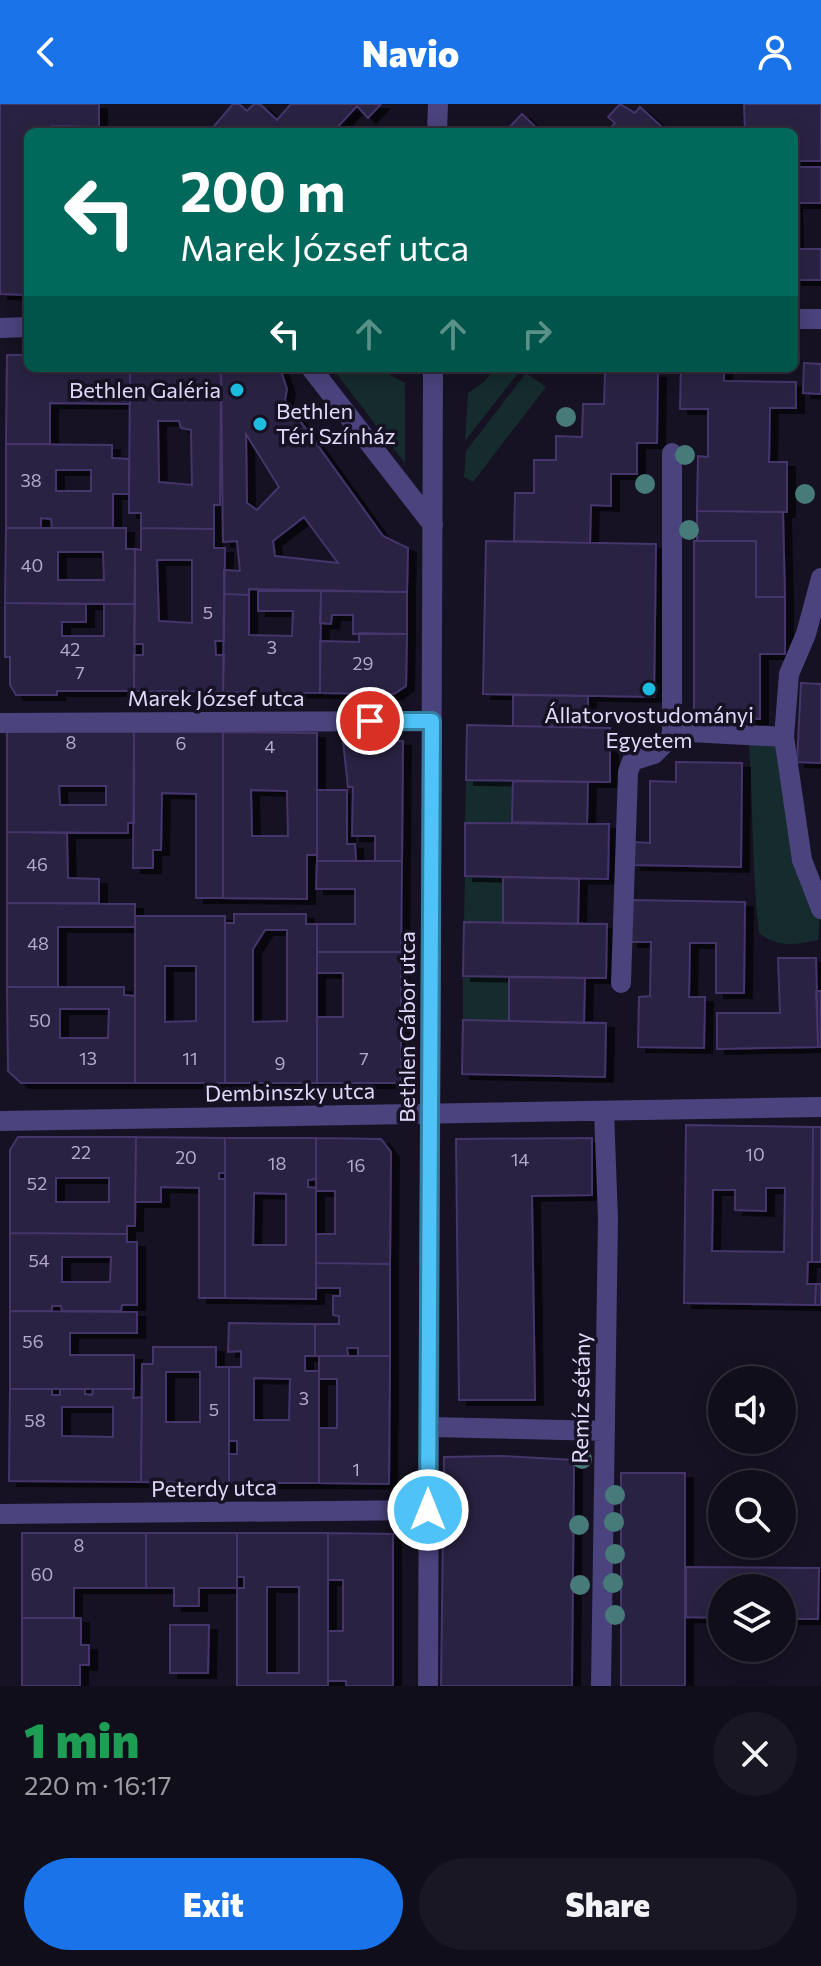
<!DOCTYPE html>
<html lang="en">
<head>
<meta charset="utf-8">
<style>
  :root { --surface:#100e1a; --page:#191723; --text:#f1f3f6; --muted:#9c9ca2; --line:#302e39; --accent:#1a73e8 }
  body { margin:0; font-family:Commissioner,sans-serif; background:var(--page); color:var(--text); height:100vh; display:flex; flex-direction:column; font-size:30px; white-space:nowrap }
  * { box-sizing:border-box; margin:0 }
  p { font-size:26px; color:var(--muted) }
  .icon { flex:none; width:44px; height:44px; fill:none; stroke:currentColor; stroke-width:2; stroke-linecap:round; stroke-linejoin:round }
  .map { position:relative; height:1582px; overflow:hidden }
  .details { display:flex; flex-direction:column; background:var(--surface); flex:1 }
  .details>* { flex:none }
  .hud { position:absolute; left:24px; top:24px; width:774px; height:244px; border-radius:12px; box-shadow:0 4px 20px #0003,0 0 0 2px var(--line); background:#00695c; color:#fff; overflow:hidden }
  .controls { position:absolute; left:708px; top:1262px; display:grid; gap:16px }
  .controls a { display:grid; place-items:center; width:88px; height:88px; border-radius:50%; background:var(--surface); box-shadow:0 4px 20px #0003,0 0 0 2px var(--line); font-size:40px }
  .pin { position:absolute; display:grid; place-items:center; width:68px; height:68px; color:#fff; margin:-34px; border:4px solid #fff; border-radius:50%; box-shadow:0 2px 8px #0007 }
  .me { position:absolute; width:88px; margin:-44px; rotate:0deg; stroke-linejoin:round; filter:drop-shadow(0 0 6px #0008) }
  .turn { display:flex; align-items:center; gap:28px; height:168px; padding:0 24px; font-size:36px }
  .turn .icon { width:104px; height:104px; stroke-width:2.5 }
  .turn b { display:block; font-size:56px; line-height:68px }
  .lanes { display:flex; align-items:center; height:76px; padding:0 24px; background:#0003; justify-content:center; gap:40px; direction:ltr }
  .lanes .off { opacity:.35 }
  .round { display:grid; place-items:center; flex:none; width:84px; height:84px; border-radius:42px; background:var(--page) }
  .summary { display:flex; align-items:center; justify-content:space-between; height:136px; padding:0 24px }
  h1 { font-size:48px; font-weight:800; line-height:60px; color:#1e9e55 }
  .cta { display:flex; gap:16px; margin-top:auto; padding:16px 24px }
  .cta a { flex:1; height:92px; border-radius:48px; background:var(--accent); color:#fff; font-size:32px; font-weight:800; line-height:92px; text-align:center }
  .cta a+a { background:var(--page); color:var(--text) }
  header { display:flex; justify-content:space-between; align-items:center; height:104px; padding:0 24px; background:var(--accent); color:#fff; font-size:36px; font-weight:800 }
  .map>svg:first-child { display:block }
  .green { fill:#152b2d }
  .building { fill:#2a2042; stroke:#44356b; stroke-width:2; fill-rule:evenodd; filter:url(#shadow) }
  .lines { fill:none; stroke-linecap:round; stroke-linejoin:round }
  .minor { stroke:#4a437d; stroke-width:20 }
  .tree { fill:#467b7a }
  .route-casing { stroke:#337fa1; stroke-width:20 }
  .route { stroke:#4fc3f7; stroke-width:14 }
  .poi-dot { fill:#1dbde2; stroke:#161223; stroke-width:3 }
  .labels { text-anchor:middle; stroke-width:7; stroke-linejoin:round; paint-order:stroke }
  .number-label { font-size:18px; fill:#b2abcc }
  .poi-label { font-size:22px; fill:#e0d9fa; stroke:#161223; text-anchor:end }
  .street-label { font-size:22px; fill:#e0d9fa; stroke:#161223 }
</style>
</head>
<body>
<header><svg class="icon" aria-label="back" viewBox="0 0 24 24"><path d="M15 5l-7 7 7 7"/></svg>Navio<svg class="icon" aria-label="person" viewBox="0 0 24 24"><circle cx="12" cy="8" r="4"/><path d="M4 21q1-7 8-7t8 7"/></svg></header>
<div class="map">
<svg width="821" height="1582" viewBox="0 0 821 1582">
  <defs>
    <filter id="shadow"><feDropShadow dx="8" dy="5" stdDeviation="0" flood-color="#0009"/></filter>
  </defs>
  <rect width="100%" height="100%" fill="#161223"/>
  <path class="green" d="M332 264H387L390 271 405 279V359Z
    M495 264H522L465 337 468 289 485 277Z
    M526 269 546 283 473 378 464 373 466 347Z
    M748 631 784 633 820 805 818 836C795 841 777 844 759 829 751 762 754 697 748 631Z
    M466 676 513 677 512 718 465 719Z
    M465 772 503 773V819L464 818Z
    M463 872 509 873V917L463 916Z"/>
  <path class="building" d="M0 0H99V23L52 22V28H28V191L0 190Z
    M233 0H239L247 7 254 0H260L277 16 291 0H381L368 14 357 2 333 28H209Z
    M620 0 635 9 640 3 661 22 656 28H607L615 19 608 13Z
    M744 0H821V57H794V28H745Z
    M522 10 541 28H505Z
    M794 63H821V99H794L795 145H821V176H794Z
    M7 251H28V264H130V300L50 299V340H6Z
    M804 259 821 260V290L803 289Z
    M130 264H221L220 401H214V425L141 424V409H129ZM158 317H179L181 324 191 326 192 381 159 378Z
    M221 264H280L287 285 285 296 383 432 408 444 407 488 249 485V491L224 490V466L240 467 237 437 223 438ZM246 330 279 383 257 406 247 399ZM304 413 338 459 275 452 273 437Z
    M681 264H724V277L796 278V304H770L769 358H787V408L697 407 698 352 708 353V305H680Z
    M605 268 658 269 657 339H637V370H611V402L591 401 590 439 514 437 515 389H534V356H556V332L582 333 583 300H604Z
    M6 340 112 341V354L129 355V390H113V424H52L51 415 41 414V424H6ZM56 366H91V387H56Z
    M697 407 783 408 785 493H756V437H697Z
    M6 424H126V445H135V500L5 499ZM58 448H103L104 476H58Z
    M141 424 214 425V444H225L224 537H215L216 551H224L223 588 134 587V551H143V540H134L135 445 141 446ZM157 456H192V519L159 517Z
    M486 437 656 440 654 593 483 590Z
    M694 437H756V493H785V550H760V615H694Z
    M258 487H321L320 589 223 588 224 490 249 491V531L292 532 293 507H258Z
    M321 487 407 488V530H353V511H332L331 520 320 519Z
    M5 499 86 500V518H62V532H104V500H135L134 587H57V591H16L10 581V553H5Z
    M359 529 407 530 406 582 394 590 320 589V537L359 538Z
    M801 579 821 580V659L797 658Z
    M513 591 588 592V623L513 622Z
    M467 621 610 624V678L466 676Z
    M7 627 134 628V719H128V729L7 728ZM59 682H106V701H60Z
    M134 628H223V794H196V690L162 689 161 746H153V764H133Z
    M223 628 317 629V751H307V795L223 794ZM251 686 287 687 288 732H252Z
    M343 637H403L402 757H375V732H352L353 683H348Z
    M676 658 742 659 741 763 633 761V738L650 739V677L676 678Z
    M513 677 588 678 587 720 512 718Z
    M317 686H347V740H355L356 757H317Z
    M465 719 609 720 608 775 465 772Z
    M7 728 67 729 68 774 99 775V799H7Z
    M317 757H402L401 848H317V820H355V785H316Z
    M503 773 579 775 578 820 503 819Z
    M631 796 745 798 744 889H716V839H690L689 893H705L704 944 638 943 639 893 650 892 651 838H630Z
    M7 799 135 800V823H58V883H7Z
    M234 810H306V820H317V979H225V819H234ZM265 826H287V917L253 918V845Z
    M135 812H225V979H135ZM165 862H196V917L165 918Z
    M464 818 607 820 606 874 463 872Z
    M317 848H401V979H317V913H343V869H317Z
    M778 854H816L818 943 717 945V909H780Z
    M509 873 585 874 584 919 509 917Z
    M7 883H124V891L135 892V979H21L8 967ZM60 905H109L108 934H60Z
    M816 887H821V943H818Z
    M463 916 606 919 605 973 462 970Z
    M686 1021 813 1023 812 1158H808L807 1180H816L815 1201 684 1199ZM766 1084H785L784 1148 712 1147 713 1086H735V1106L766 1107Z
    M813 1023H821V1158H812Z
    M18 1033H136L135 1122H127V1130L10 1129V1046ZM56 1074H109V1098H56Z
    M136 1033 225 1034V1069H219V1075H225V1194H199V1084L161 1083V1098H135Z
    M225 1034H316V1075L308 1076V1083L316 1084V1195L225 1194ZM254 1089 286 1090V1141H253Z
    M316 1034 381 1035 391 1048 390 1160 316 1159V1130H335V1087H316Z
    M592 1034V1091L532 1092 535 1296H459L456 1035Z
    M10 1129 127 1130V1138H137V1201H122L121 1207H62L61 1202H52V1207H10ZM62 1153H111L110 1178H62Z
    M316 1159 390 1160V1252H358V1244H347L348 1252H315V1220H339V1212L333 1211V1192H340V1184H316Z
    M816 1180H821V1201H815Z
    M10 1207 137 1208V1229H70V1251H134V1285H10Z
    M229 1219 315 1220V1252H305V1267H319V1379H229V1350H237V1337H229V1263H241V1247L228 1248ZM254 1274 290 1275 289 1316H254Z
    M153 1243H216V1263H229V1379L141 1378 142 1260H153ZM166 1268H200V1318H166Z
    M319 1252H390L389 1380 319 1379V1324H337V1275H319Z
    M10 1285H52V1291H60V1285H85V1290L92 1291 93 1285H134L133 1294 142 1293 141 1378 9 1377ZM62 1303H113V1333L62 1332Z
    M502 1352 574 1356 572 1582H441L444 1353Z
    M621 1369H685V1582H621Z
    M22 1429H146V1484H74V1514H22Z
    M146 1429H237V1484H199V1502H174V1484H146Z
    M237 1429H328V1582H237V1484H244V1473H237ZM267 1483H299V1569H267Z
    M328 1429 393 1430V1582H346V1577H328V1527H343V1476H328Z
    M686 1463 819 1464 818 1515H782V1484H722V1514L686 1513Z
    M22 1514H81V1541H89V1561H80V1582H22Z
    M170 1521H209L208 1569H170Z"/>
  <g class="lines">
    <path class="minor" d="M437 28 438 0
      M794 215H821
      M0 224 28 223
      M311 264 433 421
      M821 474 806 530 789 570 784 633 802 756 821 805
      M0 619 432 617
      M672 632V349
      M621 879 628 668 632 657 654 650 672 632 690 628 784 633
      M0 1017 821 1003
      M429 1323 605 1327
      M0 1410 428 1406
      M428 1582 433 264
      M601 1582 608 1115 604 1007"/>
  </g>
  <g class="tree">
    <circle cx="566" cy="313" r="10"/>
    <circle cx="685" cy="351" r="10"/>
    <circle cx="645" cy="380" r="10"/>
    <circle cx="805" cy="390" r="10"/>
    <circle cx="689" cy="426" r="10"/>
    <circle cx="582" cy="1355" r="10"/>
    <circle cx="615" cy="1391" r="10"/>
    <circle cx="614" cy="1418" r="10"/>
    <circle cx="579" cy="1421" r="10"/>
    <circle cx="615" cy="1450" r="10"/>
    <circle cx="613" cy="1479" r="10"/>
    <circle cx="580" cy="1481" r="10"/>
    <circle cx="615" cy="1511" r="10"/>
  </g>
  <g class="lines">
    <g class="route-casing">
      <path id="route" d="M370 617H432L428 1406"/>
    </g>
    <use href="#route" class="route"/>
  </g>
  <g class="poi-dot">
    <circle cx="237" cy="286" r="8"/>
    <circle cx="260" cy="320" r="8"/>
    <circle cx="649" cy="585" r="8"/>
  </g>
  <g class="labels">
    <g class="number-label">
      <text x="31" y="383">38</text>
      <text x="32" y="468">40</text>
      <text x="208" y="515">5</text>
      <text x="272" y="550">3</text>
      <text x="70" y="552">42</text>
      <text x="363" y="566">29</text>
      <text x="80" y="575">7</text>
      <text x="71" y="645">8</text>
      <text x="181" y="646">6</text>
      <text x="270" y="649">4</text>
      <text x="37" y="767">46</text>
      <text x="38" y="846">48</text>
      <text x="40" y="923">50</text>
      <text x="88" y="961">13</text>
      <text x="190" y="961">11</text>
      <text x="364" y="961">7</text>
      <text x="280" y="966">9</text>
      <text x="81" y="1055">22</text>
      <text x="755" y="1057">10</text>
      <text x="186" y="1060">20</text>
      <text x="520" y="1062">14</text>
      <text x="277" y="1066">18</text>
      <text x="356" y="1068">16</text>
      <text x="37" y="1086">52</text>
      <text x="39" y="1163">54</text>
      <text x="33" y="1244">56</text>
      <text x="304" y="1301">3</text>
      <text x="214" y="1312">5</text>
      <text x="35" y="1323">58</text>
      <text x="356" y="1372">1</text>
      <text x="79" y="1448">8</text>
      <text x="42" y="1477">60</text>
    </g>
    <g class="poi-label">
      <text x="221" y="294">Bethlen Galéria</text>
      <text x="276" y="315" text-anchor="start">Bethlen<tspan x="276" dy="25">Téri Színház</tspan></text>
      <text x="649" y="619" text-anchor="middle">Állatorvostudományi<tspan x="649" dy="25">Egyetem</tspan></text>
    </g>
    <g class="street-label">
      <text x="216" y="602">Marek József utca</text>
      <text transform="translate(407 923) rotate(-90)" y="8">Bethlen Gábor utca</text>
      <text transform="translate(290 988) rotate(-1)" y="8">Dembinszky utca</text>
      <text transform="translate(581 1294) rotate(-89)" y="8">Remíz sétány</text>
      <text transform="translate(214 1384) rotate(-1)" y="8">Peterdy utca</text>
    </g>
  </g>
</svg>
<div class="controls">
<a><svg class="icon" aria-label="sound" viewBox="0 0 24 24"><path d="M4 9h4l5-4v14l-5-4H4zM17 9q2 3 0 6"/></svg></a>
<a><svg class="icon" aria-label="search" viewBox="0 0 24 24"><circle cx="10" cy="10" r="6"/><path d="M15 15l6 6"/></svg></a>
<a><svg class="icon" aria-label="layers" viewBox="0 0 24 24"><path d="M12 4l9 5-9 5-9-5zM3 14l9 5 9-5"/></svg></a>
</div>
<div class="pin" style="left:370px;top:617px;background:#d93025"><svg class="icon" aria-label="arrive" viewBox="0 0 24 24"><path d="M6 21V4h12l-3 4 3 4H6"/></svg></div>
<svg class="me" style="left:428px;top:1406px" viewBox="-20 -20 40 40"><circle r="17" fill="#4fc3f7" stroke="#fff" stroke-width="3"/><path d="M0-11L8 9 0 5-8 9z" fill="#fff"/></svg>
<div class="hud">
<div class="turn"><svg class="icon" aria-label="left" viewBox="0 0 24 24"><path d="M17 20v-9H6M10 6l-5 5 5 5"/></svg><div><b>200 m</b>Marek József utca</div></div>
<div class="lanes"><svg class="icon" aria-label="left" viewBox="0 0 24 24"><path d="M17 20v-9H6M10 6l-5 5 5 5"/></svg><svg class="icon off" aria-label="ahead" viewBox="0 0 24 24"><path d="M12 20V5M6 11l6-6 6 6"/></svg><svg class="icon off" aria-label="ahead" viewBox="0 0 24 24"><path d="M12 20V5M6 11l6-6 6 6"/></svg><svg class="icon off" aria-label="right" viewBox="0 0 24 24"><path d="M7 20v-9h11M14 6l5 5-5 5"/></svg></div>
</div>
</div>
<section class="details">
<div class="summary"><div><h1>1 min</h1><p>220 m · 16:17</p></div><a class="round"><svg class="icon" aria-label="close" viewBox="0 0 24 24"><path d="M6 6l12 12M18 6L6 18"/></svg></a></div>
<div class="cta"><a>Exit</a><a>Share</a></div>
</section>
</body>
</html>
